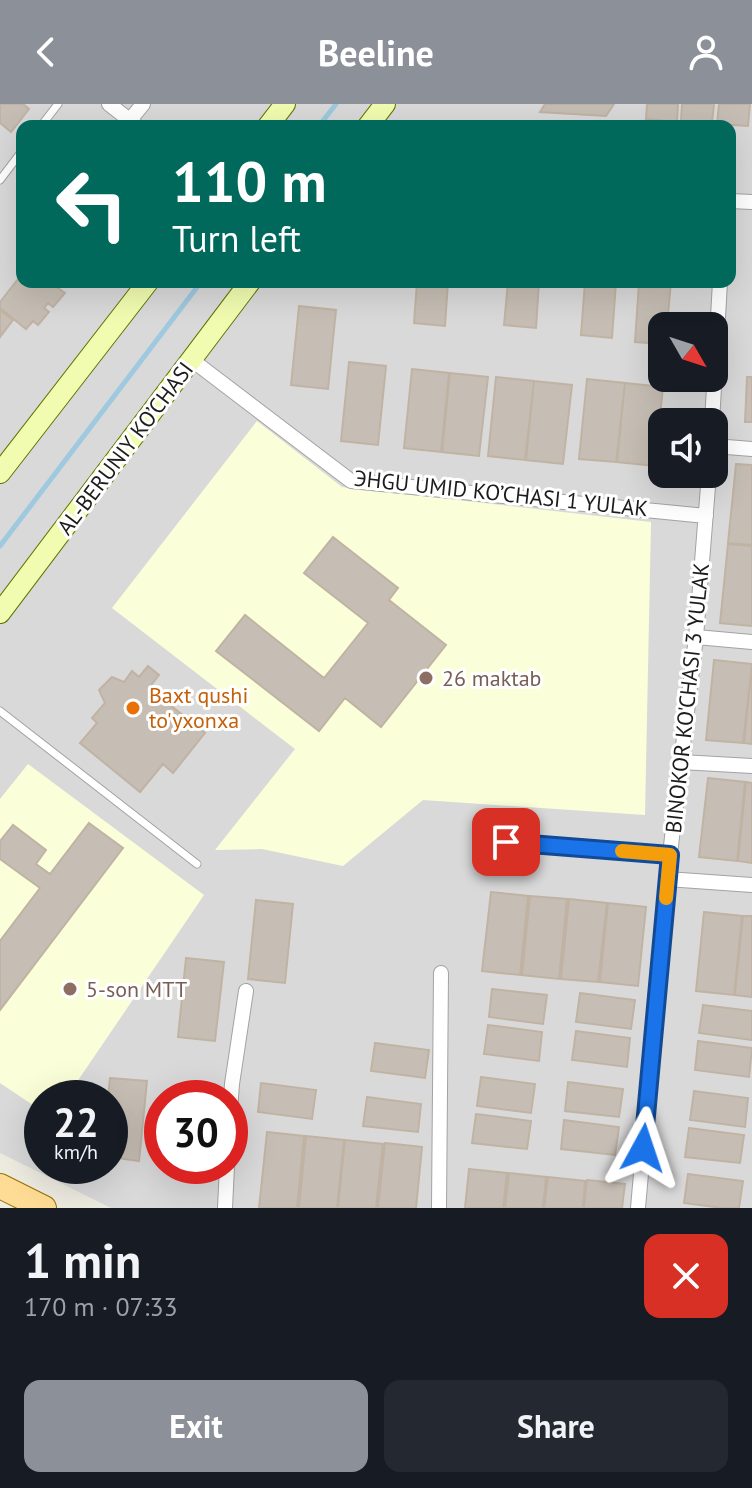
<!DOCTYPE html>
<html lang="en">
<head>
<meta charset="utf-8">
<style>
  :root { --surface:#171b24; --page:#242831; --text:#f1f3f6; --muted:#9ea1a6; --accent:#8c9099 }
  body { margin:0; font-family:"PT Sans",sans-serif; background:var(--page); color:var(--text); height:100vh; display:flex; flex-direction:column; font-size:30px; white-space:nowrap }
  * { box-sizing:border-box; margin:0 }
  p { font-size:26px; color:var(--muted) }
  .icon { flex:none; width:44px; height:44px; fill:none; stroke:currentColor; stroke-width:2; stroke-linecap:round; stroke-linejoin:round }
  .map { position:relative; height:1104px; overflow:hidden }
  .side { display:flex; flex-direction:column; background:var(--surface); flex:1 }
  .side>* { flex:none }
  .hud { position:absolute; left:16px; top:16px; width:720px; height:168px; border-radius:16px; box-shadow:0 8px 32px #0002; background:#00695c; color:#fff; overflow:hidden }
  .needle { width:52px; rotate:129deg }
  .tools { position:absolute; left:648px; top:208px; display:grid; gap:16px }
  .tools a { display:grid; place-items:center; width:80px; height:80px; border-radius:16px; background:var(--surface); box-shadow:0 8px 32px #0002; font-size:40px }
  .speed { position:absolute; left:24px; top:976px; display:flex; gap:16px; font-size:40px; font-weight:700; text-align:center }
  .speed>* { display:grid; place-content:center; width:104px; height:104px; border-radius:50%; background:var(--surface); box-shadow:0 8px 32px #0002; line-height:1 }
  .speed small { font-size:20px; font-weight:400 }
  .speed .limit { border:12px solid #d22; background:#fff; color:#111 }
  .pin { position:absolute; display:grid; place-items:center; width:68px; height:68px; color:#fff; margin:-34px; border-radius:16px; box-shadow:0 4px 12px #0006 }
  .me { position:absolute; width:88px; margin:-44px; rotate:5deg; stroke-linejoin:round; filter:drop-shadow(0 0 6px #0008) }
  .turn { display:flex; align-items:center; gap:28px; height:168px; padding:0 24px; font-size:36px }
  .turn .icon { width:104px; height:104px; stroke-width:2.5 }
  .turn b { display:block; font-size:56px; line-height:68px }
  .round { display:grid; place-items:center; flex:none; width:84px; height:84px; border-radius:16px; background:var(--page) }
  .summary { display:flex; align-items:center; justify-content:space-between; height:136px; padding:0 24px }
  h1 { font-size:48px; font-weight:600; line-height:60px }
  .primary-button { display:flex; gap:16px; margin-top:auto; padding:16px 24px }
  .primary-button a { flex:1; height:92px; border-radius:16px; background:var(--accent); color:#fff; font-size:32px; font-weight:600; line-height:92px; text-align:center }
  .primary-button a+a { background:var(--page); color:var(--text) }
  header { display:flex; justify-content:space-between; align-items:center; height:104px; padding:0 24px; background:var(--accent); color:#fff; font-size:36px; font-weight:600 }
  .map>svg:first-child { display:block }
  .residential { fill:#dad9d9; fill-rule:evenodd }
  .education { fill:#fbffd9 }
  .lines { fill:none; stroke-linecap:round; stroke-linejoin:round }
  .stream { stroke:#9ec9de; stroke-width:5 }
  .building { fill:#c6beb4; stroke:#c0b3a3; stroke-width:2 }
  .lane-casing { stroke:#a3a3a3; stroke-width:9 }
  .street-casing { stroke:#a3a3a3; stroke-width:16 }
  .secondary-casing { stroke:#5d7600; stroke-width:22 }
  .primary-casing { stroke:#947200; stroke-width:26 }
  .lane { stroke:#fff; stroke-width:7 }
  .street { stroke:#fff; stroke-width:14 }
  .secondary { stroke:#f1fcb0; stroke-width:20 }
  .primary { stroke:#ffdc95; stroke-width:24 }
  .route-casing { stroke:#114b97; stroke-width:20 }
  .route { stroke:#1a73e8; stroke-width:14 }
  .slow { stroke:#f59e0b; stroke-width:14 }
  .education-dot { fill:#8d6e63; stroke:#fff; stroke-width:3 }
  .food-dot { fill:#e8710a; stroke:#fff; stroke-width:3 }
  .labels { text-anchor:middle; stroke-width:6; stroke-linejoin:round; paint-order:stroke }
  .street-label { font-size:22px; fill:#1c1c1c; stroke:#fff }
  .education-label { font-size:22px; fill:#785e54; stroke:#fff; text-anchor:start }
  .food-label { font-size:22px; fill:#c56008; stroke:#fff; text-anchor:start }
</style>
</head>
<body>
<header><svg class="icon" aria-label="back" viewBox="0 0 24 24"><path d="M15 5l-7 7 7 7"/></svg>Beeline<svg class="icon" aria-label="person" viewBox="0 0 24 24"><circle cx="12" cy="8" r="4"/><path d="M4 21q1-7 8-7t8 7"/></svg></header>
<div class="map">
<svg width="752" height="1104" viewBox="0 0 752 1104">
  <rect width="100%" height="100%" fill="#eeebe1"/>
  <path class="residential" d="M0 0H752V1104H111L0 1049ZM22 22H730V178H22ZM662 222H714V274H662ZM662 318H714V370H662ZM42 994H110V1062H42ZM162 994H230V1062H162Z"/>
  <path class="education" d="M257 317 342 383 651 418 645 711 423 696 343 762 262 745 215 746 295 645 112 504Z
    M28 660 204 791 66 994H42V1007L0 979V695Z"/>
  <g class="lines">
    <path class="stream" d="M319 22 336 0
      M0 442 201 178"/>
  </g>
  <path class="building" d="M0 0H23L29 5 11 28 0 19Z
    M545 0H614L606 12 540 8Z
    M647 0H678L677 18 646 15Z
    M682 0H714L712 19 681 17Z
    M719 0H750L748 22 717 20Z
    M22 170V178H63L58 184 65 189 53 203 48 199 44 204 49 208 38 221 33 217 26 225 0 204V198Z
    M417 178H448L445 222 414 219Z
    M508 178H539L536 224 504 221Z
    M585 178H616L612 234 581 231Z
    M639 178H671L667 222H662V240L635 238Z
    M299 202 336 206 328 285 291 281Z
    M0 206 13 216 0 233Z
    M349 258 386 262 378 341 341 337Z
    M412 265 449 269 441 348 404 344Z
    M450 269 488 273 479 352 442 348Z
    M496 273 534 277 525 356 488 352Z
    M747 273H752V318H745Z
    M587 275 625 279 616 358 579 355Z
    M534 277 572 281 563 360 526 356Z
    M625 279 663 283 655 362 617 358Z
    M736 360 752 361V441L728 439Z
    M333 433 398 484 389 496 446 541 381 623 345 594 319 627 216 547 245 511 324 574 368 519 304 469Z
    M728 440 752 442V522L720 519Z
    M714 556 752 560 743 639 706 636Z
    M752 560V640L744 639Z
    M148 562 159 571 149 584 205 629 173 669 163 660 140 688 80 639 97 619 92 614 105 599 99 586 112 573 124 578 132 567 139 573Z
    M708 674 745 678 737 757 699 753Z
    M746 678 752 679V759L738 757Z
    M89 719 123 744 0 906V837L40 784 0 755V737L13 721 46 746 36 760 50 770Z
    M491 788 528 792 520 871 482 867Z
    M530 792 567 795 559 875 522 871Z
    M569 795 607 799 598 878 561 875Z
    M256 796 293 800 285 879 248 875Z
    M608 799 646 803 638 882 600 878Z
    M704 808 742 812 734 891 696 887Z
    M743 812H752V893L735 891Z
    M186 854 224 858 215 937 178 933Z
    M492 885 547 891 543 920 489 913Z
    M580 889 635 896 631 925 576 918Z
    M703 901 752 907V936L699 929Z
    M488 921 542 928 539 957 484 950Z
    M576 927 630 934 627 963 572 956Z
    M698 937 752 944 749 973 695 966Z
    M375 939 429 946 425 974 371 967Z
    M481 973 535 980 531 1009 477 1002Z
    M110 974 147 977 139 1057 110 1053V994H108Z
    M568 978 623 985 619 1013 565 1007Z
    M261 979 316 986 312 1015 258 1008Z
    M694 987 748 994 745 1023 690 1016Z
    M367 993 421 1000 418 1028 363 1022Z
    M476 1010 531 1017 527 1045 472 1039Z
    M564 1016 619 1023 615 1051 561 1045Z
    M689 1024 744 1031 740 1059 685 1053Z
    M267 1028 304 1032 297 1104H259Z
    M306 1032 344 1036 337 1104H299Z
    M345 1036 383 1040 376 1104H338Z
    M385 1039 422 1043 416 1104H378Z
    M469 1065 507 1069 503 1104H465Z
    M509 1069 546 1073 543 1104H505Z
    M688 1070 743 1077 739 1104H722L684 1099Z
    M548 1073 585 1077 583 1104H544Z
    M587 1076 625 1080 622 1104H584Z"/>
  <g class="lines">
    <g class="lane-casing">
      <path id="lane" d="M41 22 58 0
        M0 76 22 47
        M0 607 197 760"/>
    </g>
    <g class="street-casing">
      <path id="street" d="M109 0 137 22
        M130 16 143 0
        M730 97 752 98
        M192 256 351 377 706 412
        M712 318 720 178
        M714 342 752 345
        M696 533 752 538
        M681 658 752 662
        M506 738 670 751
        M667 775 752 781
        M230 1007 232 980 246 887
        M225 1104 227 1062
        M439 1104 441 869
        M638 1104 667 775 696 533 709 370"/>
    </g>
    <g class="secondary-casing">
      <path id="secondary" d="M268 22 285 0
        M368 22 385 0
        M0 369 148 178
        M0 509 250 178"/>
    </g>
    <g class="primary-casing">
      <path id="primary" d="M0 1082 44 1104"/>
    </g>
    <use href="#lane" class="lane"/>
    <use href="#street" class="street"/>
    <use href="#secondary" class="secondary"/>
    <use href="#primary" class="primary"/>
  </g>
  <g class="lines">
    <g class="route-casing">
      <path id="route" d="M506 738 670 751 643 1044"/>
    </g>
    <use href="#route" class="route"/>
    <path class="slow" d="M622 747 670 751 666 794"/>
  </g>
  <g class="education-dot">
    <circle cx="426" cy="574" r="8"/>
    <circle cx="70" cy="885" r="8"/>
  </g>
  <circle class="food-dot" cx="133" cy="604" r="8"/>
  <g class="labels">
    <g class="street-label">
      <text transform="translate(125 344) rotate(-53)" y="8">AL-BERUNIY KO’CHASI</text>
      <text transform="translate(501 389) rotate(6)" y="8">ЭHGU UMID KO’CHASI 1 YULAK</text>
      <text transform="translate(687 594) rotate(-84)" y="8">BINOKOR KO'CHASI 3 YULAK</text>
    </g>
    <g class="education-label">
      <text x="442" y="582">26 maktab</text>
      <text x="86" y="893">5-son MTT</text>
    </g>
    <g class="food-label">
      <text x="149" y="599">Baxt qushi<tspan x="149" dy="25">to'yxonxa</tspan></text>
    </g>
  </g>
</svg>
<div class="tools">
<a><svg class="needle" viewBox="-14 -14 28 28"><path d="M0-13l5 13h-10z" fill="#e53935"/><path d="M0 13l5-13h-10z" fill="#9ea1a6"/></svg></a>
<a><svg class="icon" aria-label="sound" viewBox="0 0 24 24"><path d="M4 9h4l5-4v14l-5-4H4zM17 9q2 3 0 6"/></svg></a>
</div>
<div class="speed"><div>22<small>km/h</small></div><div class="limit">30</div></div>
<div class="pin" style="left:506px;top:738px;background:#d93025"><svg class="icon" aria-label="arrive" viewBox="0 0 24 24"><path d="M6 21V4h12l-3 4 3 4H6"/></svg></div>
<svg class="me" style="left:643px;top:1044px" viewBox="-20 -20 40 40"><path d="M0-17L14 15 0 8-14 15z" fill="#1a73e8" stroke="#fff" stroke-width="4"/></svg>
<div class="hud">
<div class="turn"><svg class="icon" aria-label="left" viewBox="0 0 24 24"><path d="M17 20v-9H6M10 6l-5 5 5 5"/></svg><div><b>110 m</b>Turn left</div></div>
</div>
</div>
<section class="side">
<div class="summary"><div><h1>1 min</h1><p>170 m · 07:33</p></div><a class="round" style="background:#d93025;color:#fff"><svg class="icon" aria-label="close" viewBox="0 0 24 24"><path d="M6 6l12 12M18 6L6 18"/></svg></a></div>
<div class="primary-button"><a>Exit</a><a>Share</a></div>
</section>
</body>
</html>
